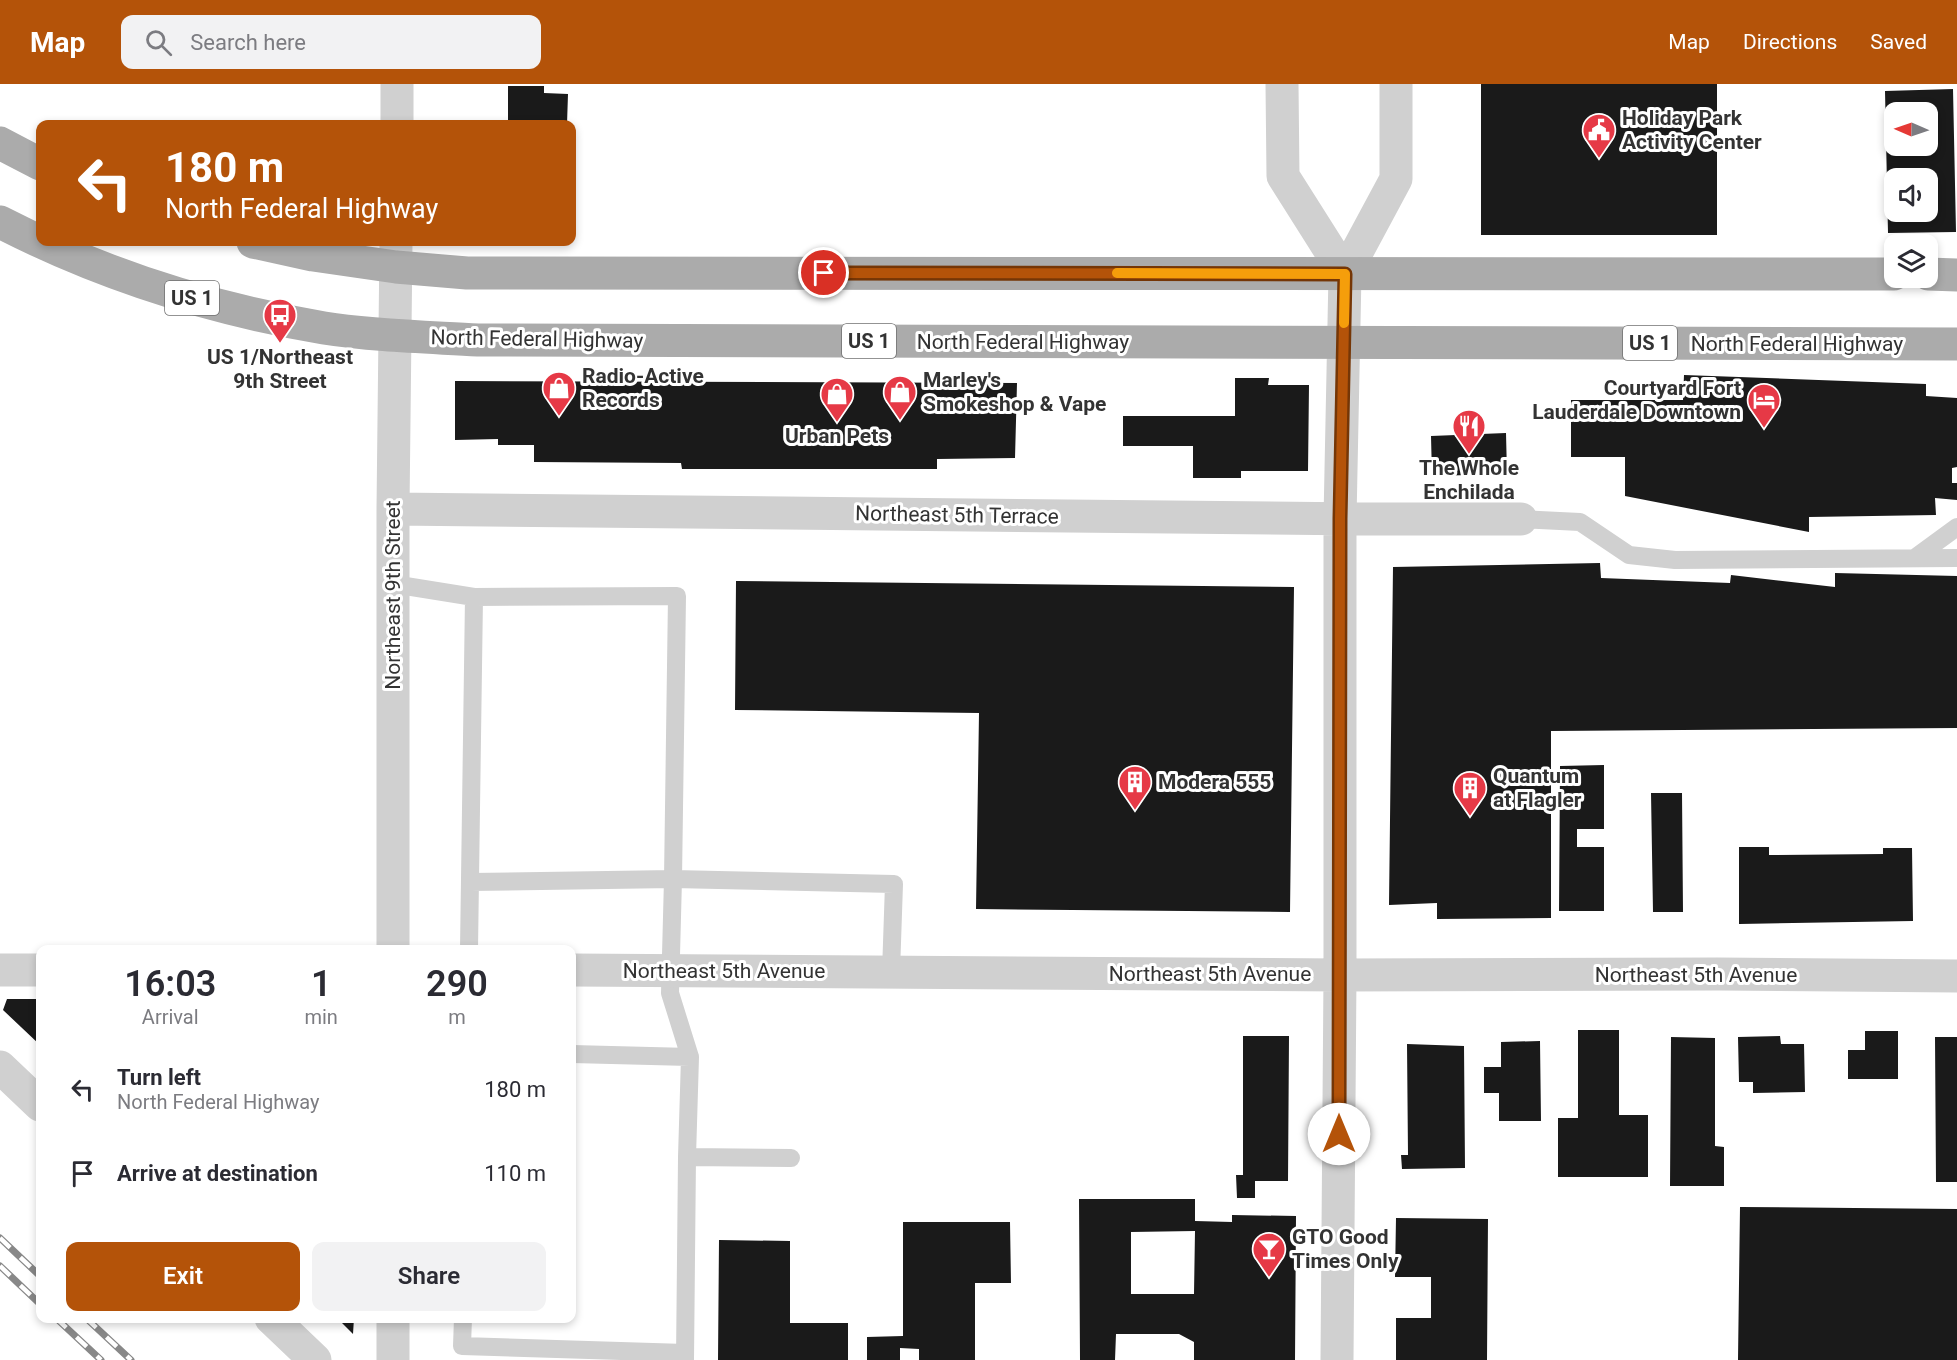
<!DOCTYPE html>
<html lang="en">
<head>
<meta charset="utf-8">
<style>
  :root { --surface:#fff; --page:#f2f2f3; --text:#2b2b33; --muted:#7c7c81; --accent:#b45309 }
  body { margin:0; font-family:Roboto,sans-serif; background:var(--page); color:var(--text); height:100vh; display:flex; flex-direction:column; font-size:22px; white-space:nowrap }
  * { box-sizing:border-box; margin:0 }
  p { font-size:20px; color:var(--muted) }
  .icon { flex:none; width:33px; height:33px; fill:none; stroke:currentColor; stroke-width:2; stroke-linecap:round; stroke-linejoin:round }
  .map { position:relative; flex:1; overflow:hidden }
  .panel { position:absolute; left:36px; top:861px; width:540px; height:378px; display:flex; flex-direction:column; background:var(--surface); border-radius:12px; box-shadow:0 3px 9px #0003 }
  .panel>* { flex:none }
  .banner { position:absolute; left:36px; top:36px; width:540px; height:126px; border-radius:12px; box-shadow:0 3px 9px #0003; background:#b45309; color:#fff; overflow:hidden }
  .needle { width:39px; rotate:272deg }
  .buttons { position:absolute; left:1884px; top:18px; display:grid; gap:12px }
  .buttons a { display:grid; place-items:center; width:54px; height:54px; border-radius:12px; background:var(--surface); box-shadow:0 3px 9px #0003; font-size:30px }
  .pin { position:absolute; display:grid; place-items:center; width:51px; height:51px; color:#fff; margin:-26px; border:3px solid #fff; border-radius:50%; box-shadow:0 2px 6px #0007 }
  .me { position:absolute; width:66px; margin:-33px; rotate:0deg; stroke-linejoin:round; filter:drop-shadow(0 0 4px #0008) }
  .turn { display:flex; align-items:center; gap:21px; height:126px; padding:0 30px; font-size:27px }
  .turn .icon { width:78px; height:78px; stroke-width:2.5 }
  .turn b { display:block; font-size:42px; line-height:51px }
  .eta { display:flex; justify-content:space-evenly; align-items:center; height:102px; text-align:center }
  .eta b { font-size:36px; font-weight:600; line-height:42px }
  .primary-button { display:flex; gap:12px; margin-top:auto; padding:12px 30px }
  .primary-button a { flex:1; height:69px; border-radius:12px; background:var(--accent); color:#fff; font-size:24px; font-weight:600; line-height:69px; text-align:center }
  .primary-button a+a { background:var(--page); color:var(--text) }
  ul { padding:0; list-style:none }
  li { display:flex; align-items:center; gap:18px; height:84px; padding:0 30px }
  li div { flex:1 }
  li b { display:block; font-size:22px }
  li em { font-style:normal }
  header { display:flex; align-items:center; gap:36px; box-sizing:border-box; height:84px; padding:0 30px; background:var(--accent); color:#fff }
  header strong { font-size:28px }
  nav { display:flex; gap:33px; margin-inline-start:auto; font-size:21px }
  .search { width:420px; height:54px; background:var(--page); display:flex; align-items:center; gap:15px; box-sizing:border-box; padding:0 21px; border-radius:12px; color:var(--muted); font-size:22px }
  .map>svg:first-child { display:block }
  .building { fill:#1a1a1a; fill-rule:evenodd }
  .lines { fill:none; stroke-linecap:round; stroke-linejoin:round }
  .service { stroke:#d0d0d0; stroke-width:18 }
  .minor { stroke:#d0d0d0; stroke-width:33 }
  .tertiary { stroke:#d0d0d0; stroke-width:33 }
  .primary { stroke:#ababab; stroke-width:33 }
  .rail-casing { stroke:#888; stroke-width:7 }
  .rail { stroke:#fff; stroke-width:4.5; stroke-dasharray:14; stroke-linecap:butt }
  .route-casing { stroke:#753606; stroke-width:15 }
  .route { stroke:#b45309; stroke-width:10 }
  .slow { stroke:#f59e0b; stroke-width:10 }
  .labels { text-anchor:middle; stroke-width:6; stroke-linejoin:round; paint-order:stroke }
  .shield { fill:#fff; stroke:#707070; stroke-width:1.5 }
  .shield-label { font-size:20px; font-weight:bold; fill:#333 }
  .poi-label { font-size:21px; font-weight:bold; fill:#333; stroke:#fff; text-anchor:start }
  .street-label { font-size:21px; fill:#333; stroke:#fff }
</style>
</head>
<body>
<header>
<strong>Map</strong>
<div class="search"><svg class="icon" aria-label="search" viewBox="0 0 24 24"><circle cx="10" cy="10" r="6"/><path d="M15 15l6 6"/></svg>Search here</div>
<nav><a>Map</a><a>Directions</a><a>Saved</a></nav>
</header>
<div class="map">
<svg width="1957" height="1276" viewBox="0 0 1957 1276">
  <rect width="100%" height="100%" fill="#fff"/>
  <path class="building" d="M1481 0H1717V151H1481Z
    M508 2H544V9L568 10 567 40H508Z
    M1953 5 1956 148 1888 149 1885 7ZM1894 28H1928V62H1894ZM1894 94H1928V128H1894Z
    M1684 291 1926 300V312L1957 314V383L1952 384V399H1957V416L1935 414 1936 431 1809 433V448L1625 412V373H1571V316H1683Z
    M1235 294H1269L1268 301H1309L1308 387H1241V394H1193V362H1123V332H1235Z
    M455 297 1017 299 1015 374 937 375V385H682L681 379 534 378V361H498V355L455 356Z
    M1506 349 1507 390 1432 392 1431 352Z
    M1600 479 1601 494 1730 499 1731 491 1835 503V489L1957 492V644L1551 647V834L1437 835V819L1389 821 1393 483Z
    M736 497 1294 503 1290 828 976 825 979 629 735 626Z
    M1604 681V745H1577V763H1604V827H1559L1560 682Z
    M1651 709H1682L1683 828H1653Z
    M1739 763H1769V771L1883 770V764H1912L1913 837 1739 840Z
    M7 915H40V961L3 926Z
    M1578 946H1619V1031H1648V1093H1558V1034H1578Z
    M1865 947H1898V995H1848V966H1865Z
    M1243 952H1289L1288 1097H1255V1114H1237L1236 1091H1243Z
    M1780 952 1781 960H1804L1805 1008 1753 1009V998H1739L1738 953Z
    M1671 953 1715 954V1062L1724 1063V1102H1670Z
    M1935 953H1957V1098H1936Z
    M1540 957 1541 1037H1499V1009H1484V983H1501V958Z
    M1407 960 1464 962 1465 1084 1402 1085 1401 1071H1408Z
    M1079 1115H1195V1137L1232 1138V1131L1296 1132 1295 1276H1194V1258L1179 1250H1116L1115 1276H1080ZM1195 1147 1194 1210H1131V1148Z
    M1740 1123 1957 1125V1276H1738Z
    M1396 1134 1488 1135 1487 1276H1396V1234H1431V1193H1395Z
    M903 1138H1010L1011 1199H975V1276H919V1265L900 1264V1276H867V1253L903 1252Z
    M719 1156 790 1157V1239H848V1276H718Z
    M337 1234H354L353 1250Z"/>
  <g class="lines">
    <path class="service" d="M1521 435 1580 438 1629 471 1675 476 1957 474
      M1916 473 1957 443
      M393 500 474 513 469 866
      M474 513 677 512 673 795 670 909 690 973 687 1073 685 1276
      M470 798 673 795 894 800 891 888
      M572 970 690 973
      M687 1073 791 1074
      M463 1234 462 1262 685 1269"/>
    <path class="minor" d="M397 0V40
      M1282 0 1283 92 1345 190
      M393 425 1363 435H1521
      M393 866V425L396 158
      M0 886H40
      M572 886 1340 891 1718 890 1957 892
      M393 1234V1276
      M1337 1276 1340 891V435L1345 190 1396 95V0"/>
    <path class="tertiary" d="M0 983 40 1021
      M271 1234 315 1276"/>
    <path class="primary" d="M0 59 40 80
      M0 138C101 190 212 225 324 244 375 252 427 253 478 256L1957 260
      M253 158 313 171 396 183 467 189 1894 190
      M1928 190 1957 191"/>
    <g class="rail-casing">
      <path id="rail" d="M0 1154 40 1192
        M0 1182 40 1220
        M56 1234 101 1276
        M86 1234 131 1276"/>
    </g>
    <use href="#rail" class="rail"/>
  </g>
  <g class="lines">
    <g class="route-casing">
      <path id="route" d="M824 189 1345 190 1340 435 1339 1050"/>
    </g>
    <use href="#route" class="route"/>
    <path class="slow" d="M1117 189 1345 190 1344 239"/>
  </g>
  <defs>
    <g id="civic-pin" transform="scale(1.725)"><path d="M0 17L-7.5 6A9.5 9.5 0 1 1 7.5 6Z" fill="#e63946" stroke="#fff"/><path d="M-.6-6.5H3V-4.5H.6V-3L4-1V1h2V6H-6V1h2V-1L-.6-3ZM-1.2 2.5V6h2.4V2.5Z" fill="#fff"/></g>
    <g id="bus-pin" transform="scale(1.725)"><path d="M0 17L-7.5 6A9.5 9.5 0 1 1 7.5 6Z" fill="#e63946" stroke="#fff"/><path d="M-5-6H5V4H4V6H2V4H-2V6H-4V4H-5ZM-3.5-4V0h7V-4ZM-3.5 1.2v1.5H-2V1.2ZM2 1.2v1.5H3.5V1.2Z" fill="#fff"/></g>
    <g id="shop-pin" transform="scale(1.725)"><path d="M0 17L-7.5 6A9.5 9.5 0 1 1 7.5 6Z" fill="#e63946" stroke="#fff"/><path d="M-5-2.5h2.3a2.7 3.5 0 0 1 5.4 0H5L5.5 6h-11ZM-1.5-2.5h3a1.5 2.3 0 0 0-3 0Z" fill="#fff"/></g>
    <g id="hotel-pin" transform="scale(1.725)"><path d="M0 17L-7.5 6A9.5 9.5 0 1 1 7.5 6Z" fill="#e63946" stroke="#fff"/><path d="M-6-4.5h1.5V1H6V5H4.5V3h-9V5H-6ZM-4 0a1.8 1.8 0 1 1 3.6 0ZM.5 0V-2.5h3Q6-2.5 6 0Z" fill="#fff"/></g>
    <g id="restaurant-pin" transform="scale(1.725)"><path d="M0 17L-7.5 6A9.5 9.5 0 1 1 7.5 6Z" fill="#e63946" stroke="#fff"/><path d="M-5-6h1v4h1v-4h1v4h1v-4h1v5L-1.5 .5V6h-2V.5L-5-1ZM5-6V6H3V1.5H1.5Q1.5-4 5-6Z" fill="#fff"/></g>
    <g id="building-pin" transform="scale(1.725)"><path d="M0 17L-7.5 6A9.5 9.5 0 1 1 7.5 6Z" fill="#e63946" stroke="#fff"/><path d="M-4-6H4V6H1V3H-1V6H-4ZM-2.5-4.3h1.7v1.8h-1.7ZM.8-4.3h1.7v1.8H.8ZM-2.5-1h1.7V.8h-1.7ZM.8-1h1.7V.8H.8Z" fill="#fff"/></g>
    <g id="bar-pin" transform="scale(1.725)"><path d="M0 17L-7.5 6A9.5 9.5 0 1 1 7.5 6Z" fill="#e63946" stroke="#fff"/><path d="M-6-5H6L.8 .8V4.5H3.5V6h-7V4.5H-.8V.8Z" fill="#fff"/></g>
  </defs>
  <g fill-rule="evenodd">
    <use href="#civic-pin" x="1599" y="46"/>
    <use href="#bus-pin" x="280" y="231"/>
    <use href="#shop-pin" x="559" y="304"/>
    <use href="#shop-pin" x="900" y="308"/>
    <use href="#shop-pin" x="837" y="310"/>
    <use href="#hotel-pin" x="1764" y="316"/>
    <use href="#restaurant-pin" x="1469" y="342"/>
    <use href="#building-pin" x="1135" y="698"/>
    <use href="#building-pin" x="1470" y="704"/>
    <use href="#bar-pin" x="1269" y="1165"/>
  </g>
  <g class="labels">
    <g class="shield">
      <rect x="165" y="197" width="54" height="34" rx="4.5"/>
      <rect x="842" y="240" width="54" height="34" rx="4.5"/>
      <rect x="1623" y="242" width="54" height="34" rx="4.5"/>
    </g>
    <g class="shield-label">
      <text x="192" y="221">US 1</text>
      <text x="869" y="264">US 1</text>
      <text x="1650" y="266">US 1</text>
    </g>
    <g class="poi-label">
      <text x="1622" y="41">Holiday Park<tspan x="1622" dy="24">Activity Center</tspan></text>
      <text x="280" y="280" text-anchor="middle">US 1/Northeast<tspan x="280" dy="24">9th Street</tspan></text>
      <text x="582" y="299">Radio-Active<tspan x="582" dy="24">Records</tspan></text>
      <text x="923" y="303">Marley's<tspan x="923" dy="24">Smokeshop &amp; Vape</tspan></text>
      <text x="1741" y="311" text-anchor="end">Courtyard Fort<tspan x="1741" dy="24">Lauderdale Downtown</tspan></text>
      <text x="837" y="359" text-anchor="middle">Urban Pets</text>
      <text x="1469" y="391" text-anchor="middle">The Whole<tspan x="1469" dy="24">Enchilada</tspan></text>
      <text x="1493" y="699">Quantum<tspan x="1493" dy="24">at Flagler</tspan></text>
      <text x="1158" y="705">Modera 555</text>
      <text x="1292" y="1160">GTO Good<tspan x="1292" dy="24">Times Only</tspan></text>
    </g>
    <g class="street-label">
      <text transform="translate(537 255) rotate(1)" y="7">North Federal Highway</text>
      <text x="1023" y="265">North Federal Highway</text>
      <text x="1797" y="267">North Federal Highway</text>
      <text transform="translate(957 431) rotate(1)" y="7">Northeast 5th Terrace</text>
      <text transform="translate(393 511) rotate(-90)" y="7">Northeast 9th Street</text>
      <text x="724" y="894">Northeast 5th Avenue</text>
      <text x="1210" y="897">Northeast 5th Avenue</text>
      <text x="1696" y="898">Northeast 5th Avenue</text>
    </g>
  </g>
</svg>
<div class="buttons">
<a><svg class="needle" viewBox="-14 -14 28 28"><path d="M0-13l5 13h-10z" fill="#e53935"/><path d="M0 13l5-13h-10z" fill="#7c7c81"/></svg></a>
<a><svg class="icon" aria-label="sound" viewBox="0 0 24 24"><path d="M4 9h4l5-4v14l-5-4H4zM17 9q2 3 0 6"/></svg></a>
<a><svg class="icon" aria-label="layers" viewBox="0 0 24 24"><path d="M12 4l9 5-9 5-9-5zM3 14l9 5 9-5"/></svg></a>
</div>
<div class="pin" style="left:824px;top:189px;background:#d93025"><svg class="icon" aria-label="arrive" viewBox="0 0 24 24"><path d="M6 21V4h12l-3 4 3 4H6"/></svg></div>
<svg class="me" style="left:1339px;top:1050px" viewBox="-20 -20 40 40"><circle r="19" fill="#fff"/><path d="M0-13L10 11 0 6-10 11z" fill="#b45309"/></svg>
<div class="banner">
<div class="turn"><svg class="icon" aria-label="left" viewBox="0 0 24 24"><path d="M17 20v-9H6M10 6l-5 5 5 5"/></svg><div><b>180 m</b>North Federal Highway</div></div>
</div>
<section class="panel">
<div class="eta">
<div><b>16:03</b><p>Arrival</p></div>
<div><b>1</b><p>min</p></div>
<div><b>290</b><p>m</p></div>
</div>
<ul>
<li><svg class="icon" aria-label="left" viewBox="0 0 24 24"><path d="M17 20v-9H6M10 6l-5 5 5 5"/></svg><div><b>Turn left</b><p>North Federal Highway</p></div><em>180 m</em></li>
<li><svg class="icon" aria-label="arrive" viewBox="0 0 24 24"><path d="M6 21V4h12l-3 4 3 4H6"/></svg><div><b>Arrive at destination</b></div><em>110 m</em></li>
</ul>
<div class="primary-button"><a>Exit</a><a>Share</a></div>
</section>
</div>
</body>
</html>
